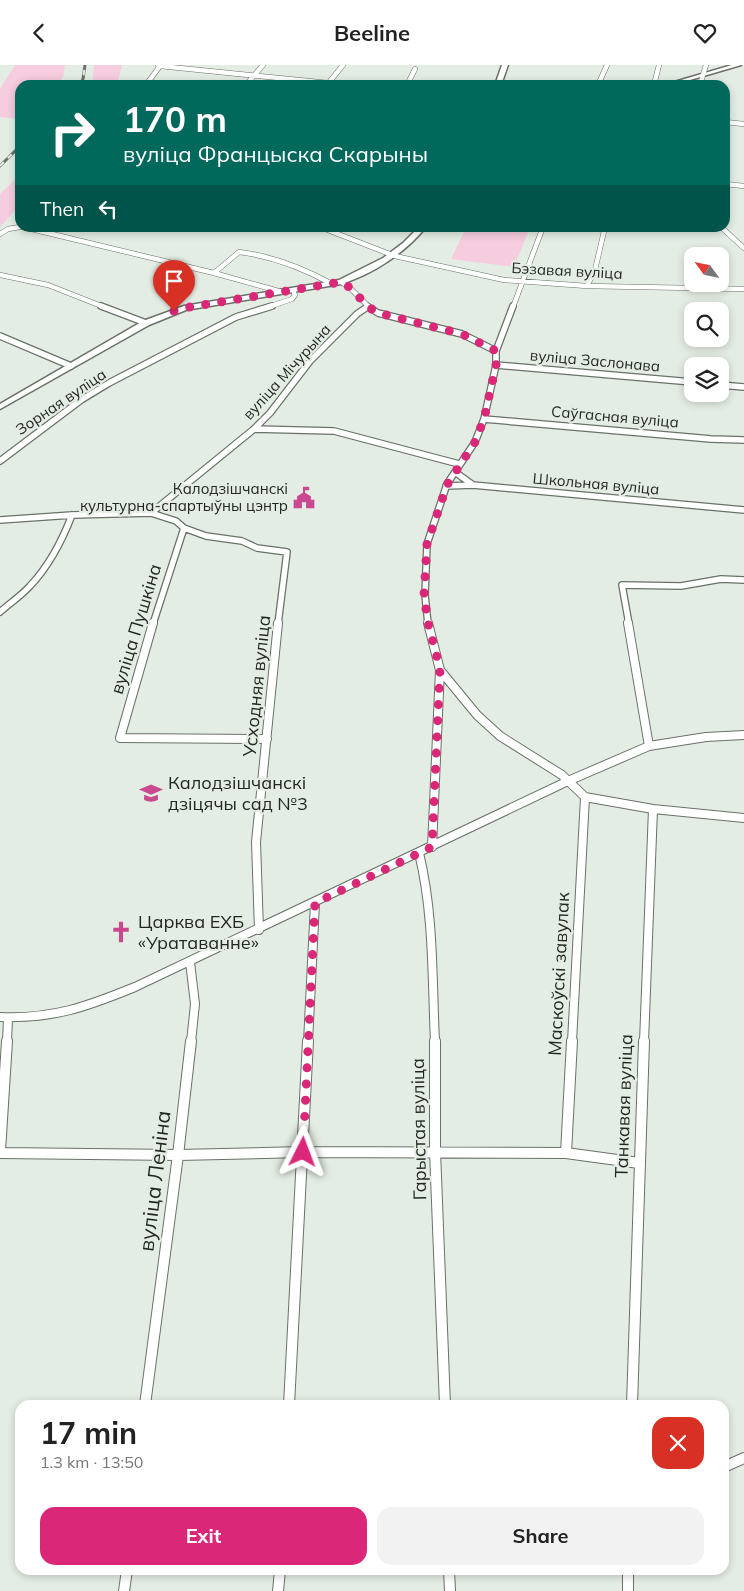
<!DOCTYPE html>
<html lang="en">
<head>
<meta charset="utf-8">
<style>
  :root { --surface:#fff; --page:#f2f2f2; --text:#222; --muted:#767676; --accent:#db2777 }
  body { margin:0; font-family:Mulish,sans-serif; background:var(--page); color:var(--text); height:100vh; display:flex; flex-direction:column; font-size:19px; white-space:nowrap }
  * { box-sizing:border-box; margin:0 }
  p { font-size:16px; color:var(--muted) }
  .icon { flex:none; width:28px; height:28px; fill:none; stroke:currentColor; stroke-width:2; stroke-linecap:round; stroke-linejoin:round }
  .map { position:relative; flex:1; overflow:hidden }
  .side { position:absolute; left:15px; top:1335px; width:714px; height:175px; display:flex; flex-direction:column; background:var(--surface); border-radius:15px; box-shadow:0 2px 8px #0003 }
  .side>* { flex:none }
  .guide { position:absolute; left:15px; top:15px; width:715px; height:152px; border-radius:15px; box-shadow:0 2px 8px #0003; background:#00695c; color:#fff; overflow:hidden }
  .needle { width:32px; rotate:303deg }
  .fabs { position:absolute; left:684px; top:182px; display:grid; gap:10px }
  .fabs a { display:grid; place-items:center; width:45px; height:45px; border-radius:10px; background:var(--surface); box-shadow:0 2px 8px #0003; font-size:25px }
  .pin { position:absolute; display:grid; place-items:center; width:42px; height:42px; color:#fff; margin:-51px -21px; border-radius:50% 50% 50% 0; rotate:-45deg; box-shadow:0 0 5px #0007 }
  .pin .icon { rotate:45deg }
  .me { position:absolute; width:55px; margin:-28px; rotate:3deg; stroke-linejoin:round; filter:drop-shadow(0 0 4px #0008) }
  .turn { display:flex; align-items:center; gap:18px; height:105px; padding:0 25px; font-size:22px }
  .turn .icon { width:65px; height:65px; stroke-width:2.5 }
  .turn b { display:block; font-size:35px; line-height:42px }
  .then { display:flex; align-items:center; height:48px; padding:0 25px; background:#0003; gap:10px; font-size:19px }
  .round { display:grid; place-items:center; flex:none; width:52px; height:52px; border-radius:15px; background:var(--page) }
  .headline { display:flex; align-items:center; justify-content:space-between; height:85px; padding:0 25px }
  h1 { font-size:30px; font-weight:700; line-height:38px }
  .action { display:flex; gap:10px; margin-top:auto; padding:10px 25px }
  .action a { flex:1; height:58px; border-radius:15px; background:var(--accent); color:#fff; font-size:20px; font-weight:700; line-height:58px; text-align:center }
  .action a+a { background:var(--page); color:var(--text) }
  header { display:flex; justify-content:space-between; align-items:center; height:65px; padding:0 25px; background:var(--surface); font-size:22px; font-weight:700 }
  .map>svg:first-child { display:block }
  .green { fill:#f6ccdf }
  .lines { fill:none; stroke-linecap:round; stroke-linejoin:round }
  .street-far3-casing { stroke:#697168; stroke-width:5.5 }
  .street-far2-casing { stroke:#697168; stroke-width:8 }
  .street-far1-casing { stroke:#697168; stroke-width:10 }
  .street-casing { stroke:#697168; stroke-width:12 }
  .secondary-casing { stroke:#697168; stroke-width:3 }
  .street-far3 { stroke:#fff; stroke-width:4.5 }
  .street-far2 { stroke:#fff; stroke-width:5.5 }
  .street-far1 { stroke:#fff; stroke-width:8 }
  .street { stroke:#fff; stroke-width:10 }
  .secondary { fill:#fff; fill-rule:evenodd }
  .rail-casing { stroke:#6b716b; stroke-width:3 }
  .rail { stroke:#e4ede3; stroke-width:2; stroke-dasharray:5.5; stroke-linecap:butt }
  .route { stroke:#db2777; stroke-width:9; stroke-dasharray:0 16.2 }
  .labels { text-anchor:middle; stroke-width:4.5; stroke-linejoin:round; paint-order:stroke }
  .far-street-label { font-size:15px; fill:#232723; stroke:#e4ede3 }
  .far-poi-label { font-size:15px; fill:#232723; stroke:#e4ede3; text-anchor:end }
  .street-label { font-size:18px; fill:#232723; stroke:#e4ede3 }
  .poi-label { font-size:18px; fill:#232723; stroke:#e4ede3; text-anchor:start }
  .near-street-label { font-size:21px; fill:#232723; stroke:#e4ede3 }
</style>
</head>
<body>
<header><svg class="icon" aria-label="back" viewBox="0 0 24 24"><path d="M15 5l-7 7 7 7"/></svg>Beeline<svg class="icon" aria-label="heart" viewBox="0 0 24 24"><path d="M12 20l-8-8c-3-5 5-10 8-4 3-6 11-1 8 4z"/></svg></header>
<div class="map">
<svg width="744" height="1526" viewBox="0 0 744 1526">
  <rect width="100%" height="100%" fill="#e4ede3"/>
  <path class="green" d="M15 0H65L63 12 57 20H20V54L0 52V24Z
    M94 0H122L117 20H92Z
    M20 110V140L0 162V129Z
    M466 163V162L530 163 514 202 451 194Z"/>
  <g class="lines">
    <g class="street-far3-casing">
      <path id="street-far3" d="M160 1 348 20
        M146 20 160 1 158 0
        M246 20 263 0
        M327 20 343 0
        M407 20 415 4
        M598 20 607 0
        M654 20 659 0
        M700 20 706 0
        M725 57 744 59
        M725 119 744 121
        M23 162 214 208 282 227
        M320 162 395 191 504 215 587 221 744 224
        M721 162 744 183
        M0 169 8 164 20 162
        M214 208 239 187C272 191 303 203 332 219
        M0 210 48 220 104 242
        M341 217 351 224 369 242
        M587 221 595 205 605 162
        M268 242 292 234 295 230 293 225
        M513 242 543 162"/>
    </g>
    <g class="street-far2-casing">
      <path id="street-far2" d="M101 241 146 258
        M367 241 378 248 462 269 496 286
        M0 271 71 301
        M496 300 692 317
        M720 320 744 322
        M484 354 711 374 744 375
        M254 364 334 366 459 399
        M0 396 81 335 109 318 236 252 272 241
        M455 407 473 420
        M446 421 473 420 744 445
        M151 448 254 364 270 348 310 296 357 249 367 242
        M0 455 72 450 151 448 176 456 184 463 206 471 242 476 257 483 287 487 278 559
        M0 547C10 538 21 531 30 521 49 501 62 476 72 450
        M153 559 184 463
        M428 559 425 530 427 479 447 419 475 377 484 354 496 300V286L513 241
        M629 559 622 520 681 521 721 514 744 515"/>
    </g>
    <g class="street-far1-casing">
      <path id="street-far1" d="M153 558 120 673 267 674
        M428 558 440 605 432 782
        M628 558 649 681
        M440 605 477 650 500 671 562 710 585 732 653 744 744 753
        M419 788C434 849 432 914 435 977
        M259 865 256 777 278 558
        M190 897 195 939 191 977
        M0 952C53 954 86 942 135 922L568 716 649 681 706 672 744 670
        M7 977 8 953
        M308 977 315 838
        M572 977 585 732
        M644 977 653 744"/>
    </g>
    <g class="street-casing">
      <path id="street" d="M435 976V1086L445 1340
        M0 1086 7 976
        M0 1088 178 1090 303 1087 566 1088 639 1098
        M566 1088 572 976
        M145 1340 178 1090 191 976
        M289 1340 308 976
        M632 1340 644 976
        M724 1402 744 1393
        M449 1505 450 1526
        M628 1505V1526
        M124 1526 127 1505
        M278 1526 280 1505"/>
    </g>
    <g class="secondary-casing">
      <path id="secondary" d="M502 0H508L501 20H495Z
        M732 0H741L673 20H664Z
        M419 162H426C405 188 373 209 341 219L186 245 149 260 0 344V339L143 256 184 241 339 215 383 193 403 178Z"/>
    </g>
    <use href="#street-far3" class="street-far3"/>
    <use href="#street-far2" class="street-far2"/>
    <use href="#street-far1" class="street-far1"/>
    <use href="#street" class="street"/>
    <use href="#secondary" class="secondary"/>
    <g class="rail-casing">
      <path id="rail" d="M79 20 83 14 85 0
        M0 101 20 81"/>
    </g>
    <use href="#rail" class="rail"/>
  </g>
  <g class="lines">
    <path class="route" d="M174 246 184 243 341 217C357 225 361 239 378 248L462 269 496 286V300L484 354 475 377 447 420 427 479 424 530 428 558 440 604 432 782 315 838 303 1087"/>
  </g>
  <defs>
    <g id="civic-bare" transform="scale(1.725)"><path d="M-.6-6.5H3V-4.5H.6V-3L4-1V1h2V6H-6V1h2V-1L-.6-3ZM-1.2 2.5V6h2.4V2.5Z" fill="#c94890" stroke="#e4ede3" stroke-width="2.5" paint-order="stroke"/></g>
    <g id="school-bare" transform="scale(1.725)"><path d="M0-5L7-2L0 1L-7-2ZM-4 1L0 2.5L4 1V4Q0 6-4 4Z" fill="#c94890" stroke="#e4ede3" stroke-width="2.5" paint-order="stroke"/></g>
    <g id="church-bare" transform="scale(1.725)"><path d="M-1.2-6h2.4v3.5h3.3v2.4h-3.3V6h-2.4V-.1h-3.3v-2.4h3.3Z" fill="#c94890" stroke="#e4ede3" stroke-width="2.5" paint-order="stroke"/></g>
  </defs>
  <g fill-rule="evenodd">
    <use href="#civic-bare" x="304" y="433"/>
    <use href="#school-bare" x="151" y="728"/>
    <use href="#church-bare" x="121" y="867"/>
  </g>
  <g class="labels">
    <g class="far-street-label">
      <text transform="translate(567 206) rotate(3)" y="5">Бэзавая вуліца</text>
      <text transform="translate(595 296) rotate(5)" y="5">вуліца Заслонава</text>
      <text transform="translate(287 307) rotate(-48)" y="5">вуліца Мічурына</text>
      <text transform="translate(61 337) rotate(-34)" y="5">Зорная вуліца</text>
      <text transform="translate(615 352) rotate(5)" y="5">Саўгасная вуліца</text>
      <text transform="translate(596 419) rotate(5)" y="5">Школьная вуліца</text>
    </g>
    <g class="far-poi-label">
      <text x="288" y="429">Калодзішчанскі<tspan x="288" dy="17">культурна-спартыўны цэнтр</tspan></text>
    </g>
    <g class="street-label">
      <text transform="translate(136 564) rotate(-73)" y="6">вуліца Пушкіна</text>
      <text transform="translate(257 621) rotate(-84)" y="6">Усходняя вуліца</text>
      <text transform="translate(559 909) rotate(-87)" y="6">Маскоўскі завулак</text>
      <text transform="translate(624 1041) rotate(-88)" y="6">Танкавая вуліца</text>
      <text transform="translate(419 1064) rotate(-91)" y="6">Гарыстая вуліца</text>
    </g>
    <g class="poi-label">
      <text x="168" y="724">Калодзішчанскі<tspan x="168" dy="21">дзіцячы сад №3</tspan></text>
      <text x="138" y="863">Царква ЕХБ<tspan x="138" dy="21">«Уратаванне»</tspan></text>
    </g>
    <g class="near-street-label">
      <text transform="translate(155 1116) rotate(-83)" y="7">вуліца Леніна</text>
    </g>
  </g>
</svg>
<div class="fabs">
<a><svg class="needle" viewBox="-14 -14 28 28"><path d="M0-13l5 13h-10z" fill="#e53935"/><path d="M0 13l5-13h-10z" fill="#767676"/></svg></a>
<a><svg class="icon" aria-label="search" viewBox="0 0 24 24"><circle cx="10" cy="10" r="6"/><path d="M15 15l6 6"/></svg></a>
<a><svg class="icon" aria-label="layers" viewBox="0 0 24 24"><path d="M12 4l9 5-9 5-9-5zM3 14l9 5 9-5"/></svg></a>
</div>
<div class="pin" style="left:174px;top:246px;background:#d93025"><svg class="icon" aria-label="arrive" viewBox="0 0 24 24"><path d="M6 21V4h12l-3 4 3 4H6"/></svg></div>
<svg class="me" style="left:303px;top:1087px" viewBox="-20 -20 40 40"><path d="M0-17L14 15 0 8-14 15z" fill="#db2777" stroke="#fff" stroke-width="4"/></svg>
<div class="guide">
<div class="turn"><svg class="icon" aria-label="right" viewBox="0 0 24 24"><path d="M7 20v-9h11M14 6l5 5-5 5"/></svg><div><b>170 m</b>вуліца Францыска Скарыны</div></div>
<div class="then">Then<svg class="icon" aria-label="left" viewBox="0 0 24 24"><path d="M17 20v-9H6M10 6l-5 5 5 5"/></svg></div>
</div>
<section class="side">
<div class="headline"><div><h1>17 min</h1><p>1.3 km · 13:50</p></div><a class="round" style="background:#d93025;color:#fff"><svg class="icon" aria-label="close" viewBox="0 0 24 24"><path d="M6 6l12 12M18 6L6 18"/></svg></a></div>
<div class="action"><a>Exit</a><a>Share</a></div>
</section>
</div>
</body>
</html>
